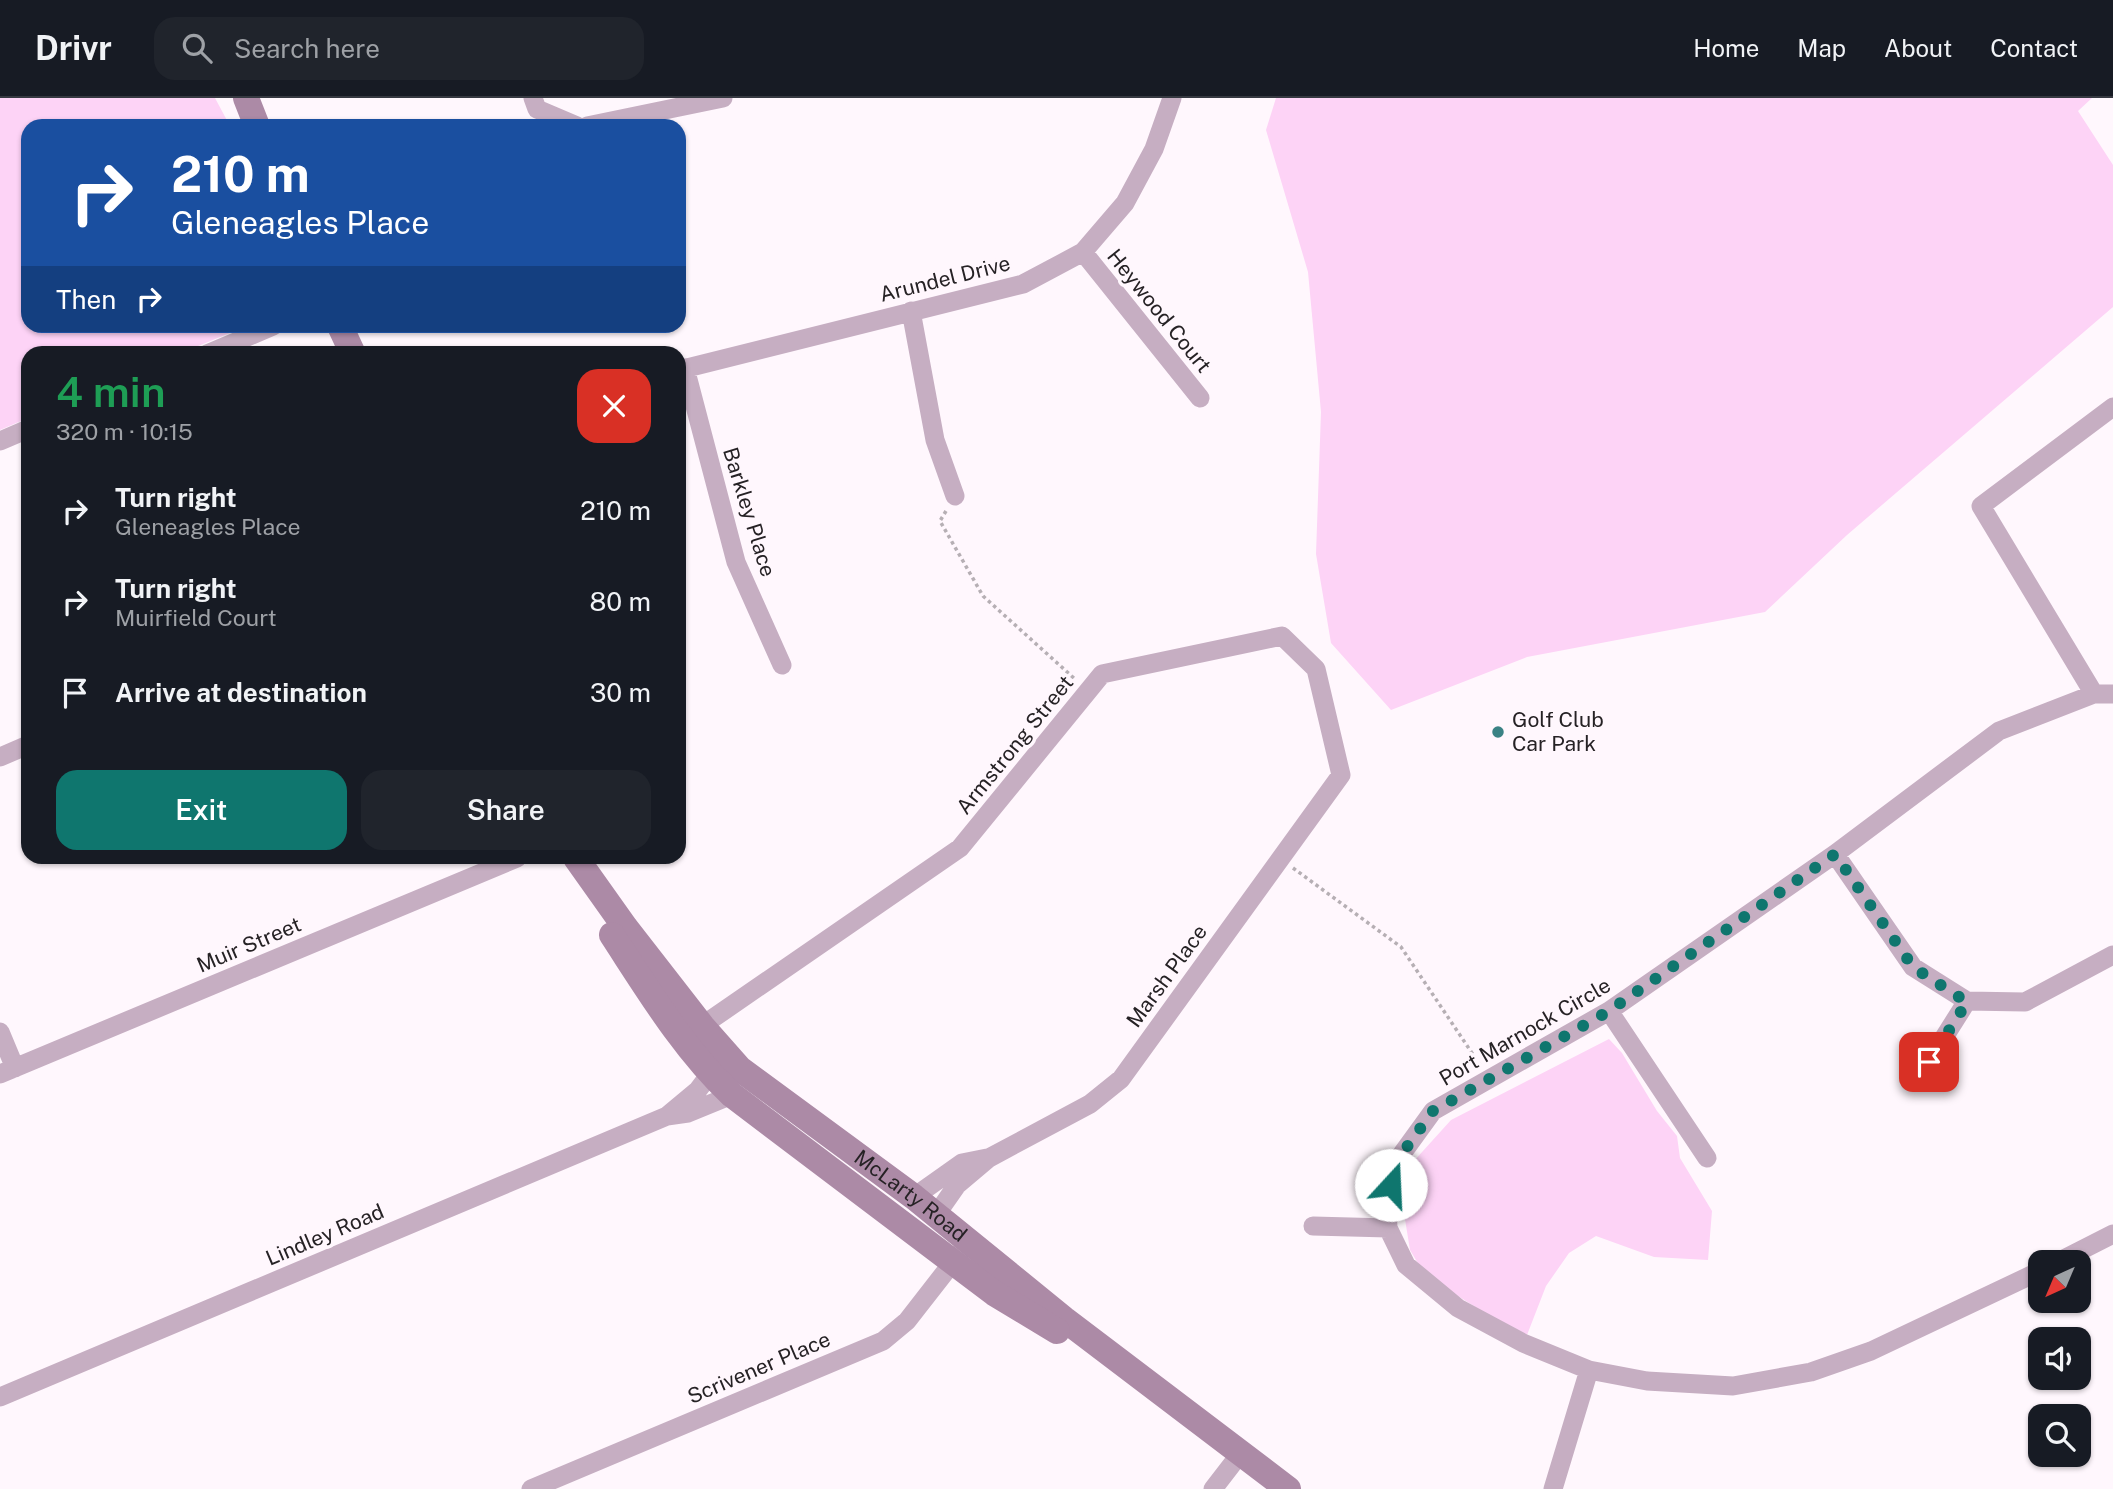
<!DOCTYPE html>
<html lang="en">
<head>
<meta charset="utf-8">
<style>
  :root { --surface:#171b24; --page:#20242c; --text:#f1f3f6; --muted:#9ea1a6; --line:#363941; --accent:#0f766e }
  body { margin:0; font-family:"Public Sans",sans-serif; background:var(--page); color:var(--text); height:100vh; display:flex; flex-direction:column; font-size:26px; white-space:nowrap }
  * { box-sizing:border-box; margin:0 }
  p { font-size:23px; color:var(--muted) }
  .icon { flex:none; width:38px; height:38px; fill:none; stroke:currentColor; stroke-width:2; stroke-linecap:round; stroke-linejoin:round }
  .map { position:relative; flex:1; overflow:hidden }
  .sheet { position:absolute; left:21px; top:248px; width:665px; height:518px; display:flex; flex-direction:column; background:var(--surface); border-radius:21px; box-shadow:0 2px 5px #0004 }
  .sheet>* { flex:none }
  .hud { position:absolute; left:21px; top:21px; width:665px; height:214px; border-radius:21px; box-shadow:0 2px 5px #0004; background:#1a4fa0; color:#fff; overflow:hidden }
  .needle { width:46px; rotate:224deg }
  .tools { position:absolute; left:2028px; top:1152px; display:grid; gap:14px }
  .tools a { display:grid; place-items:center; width:63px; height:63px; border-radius:14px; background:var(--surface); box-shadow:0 2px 5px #0004; font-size:35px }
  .pin { position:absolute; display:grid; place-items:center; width:60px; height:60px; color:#fff; margin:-30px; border-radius:14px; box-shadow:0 4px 10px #0006 }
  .me { position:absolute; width:77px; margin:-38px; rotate:20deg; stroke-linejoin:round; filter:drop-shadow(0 0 5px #0008) }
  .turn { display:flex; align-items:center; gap:24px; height:147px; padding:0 35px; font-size:32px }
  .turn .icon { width:91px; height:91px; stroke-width:2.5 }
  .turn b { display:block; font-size:49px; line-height:60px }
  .then { display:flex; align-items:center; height:66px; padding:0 35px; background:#0003; gap:14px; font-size:26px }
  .round { display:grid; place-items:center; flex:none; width:74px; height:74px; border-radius:21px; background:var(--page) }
  .overview { display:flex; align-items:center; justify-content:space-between; height:119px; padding:0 35px }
  h1 { font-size:42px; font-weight:600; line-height:52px; color:#1e9e55 }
  .action { display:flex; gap:14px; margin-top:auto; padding:14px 35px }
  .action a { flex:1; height:80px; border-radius:21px; background:var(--accent); color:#fff; font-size:28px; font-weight:600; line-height:80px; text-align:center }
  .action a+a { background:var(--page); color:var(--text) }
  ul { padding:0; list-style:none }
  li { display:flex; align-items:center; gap:21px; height:91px; padding:0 35px }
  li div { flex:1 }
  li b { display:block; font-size:26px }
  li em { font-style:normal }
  header { display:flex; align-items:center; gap:42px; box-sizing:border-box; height:98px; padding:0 35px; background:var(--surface); border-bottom:2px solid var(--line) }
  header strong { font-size:33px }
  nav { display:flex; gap:38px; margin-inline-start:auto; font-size:24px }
  .search { width:490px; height:63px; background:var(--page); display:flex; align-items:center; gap:18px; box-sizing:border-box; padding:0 24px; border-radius:21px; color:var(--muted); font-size:26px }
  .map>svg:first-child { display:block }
  .green { fill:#fdd3f6 }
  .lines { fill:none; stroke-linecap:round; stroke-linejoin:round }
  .path { stroke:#b6afb4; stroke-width:3.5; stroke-dasharray:3.5 3.5; stroke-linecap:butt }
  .street { stroke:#c6aec2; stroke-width:19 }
  .secondary { stroke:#ac8aa6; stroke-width:26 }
  .route { stroke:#0f766e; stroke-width:12; stroke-dasharray:0 21.6 }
  .poi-dot { fill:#3a8284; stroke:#fff7fd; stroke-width:2.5 }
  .labels { text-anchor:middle; stroke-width:7; stroke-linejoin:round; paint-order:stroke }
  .street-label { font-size:21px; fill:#262225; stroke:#fff7fd }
  .poi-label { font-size:21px; fill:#262225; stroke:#fff7fd; text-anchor:start }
</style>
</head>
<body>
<header>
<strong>Drivr</strong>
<div class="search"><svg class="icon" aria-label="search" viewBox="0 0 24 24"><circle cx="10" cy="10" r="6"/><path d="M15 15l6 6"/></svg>Search here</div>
<nav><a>Home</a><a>Map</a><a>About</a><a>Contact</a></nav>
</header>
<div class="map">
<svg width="2113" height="1391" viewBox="0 0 2113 1391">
  <rect width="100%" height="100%" fill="#fff7fd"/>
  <path class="green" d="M0 0H215L230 28H28V228H247L181 255 28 256V320L0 332Z
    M1276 0H2092L2078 13 2113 67V209L1847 437 1765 514 1527 559 1391 612 1331 545 1316 456 1321 314 1308 174 1266 32Z
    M1609 941 1622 955 1657 1013 1677 1038 1680 1060 1712 1113 1708 1162 1654 1159 1596 1138 1569 1155 1546 1188 1527 1237 1513 1233 1425 1177 1410 1152 1403 1109 1413 1064 1451 1022Z"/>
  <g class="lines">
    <path class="path" d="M946 413 940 423 983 498 1076 582
      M1293 770 1401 849 1480 967"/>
    <path class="street" d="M533 0 537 11 577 28
      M587 28 723 0
      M1083 154 1200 300
      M911 213 935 342 955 398
      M207 256 273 228
      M685 270 736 464 782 567
      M679 272 1023 186 1083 154 1125 105 1154 51 1172 0
      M0 343 28 331
      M2094 596 1981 408 2113 309
      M0 659 28 647
      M1835 756 1913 869 1967 903 2025 904 2113 857
      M1609 913 1707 1060
      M0 934 15 970
      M693 934 960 750 1102 576 1282 538 1316 571 1341 677 1121 981 1090 1006 989 1060 957 1087 936 1117
      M0 976 517 760
      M1916 984 1967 903
      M668 1017 698 992 710 976
      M914 1099 962 1065 987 1060
      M1313 1128 1388 1130
      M2058 1164 2113 1136
      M2040 1173 1871 1253 1811 1274 1733 1288 1647 1283 1589 1272 1523 1245 1458 1210 1406 1167 1388 1130 1387 1109 1396 1064 1433 1013 1609 913 1835 756 1999 633 2094 596H2113
      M0 1299 667 1018 688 1015 732 997
      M531 1391 883 1243 907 1223 960 1155
      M1213 1391 1240 1356
      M1553 1391 1589 1272"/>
    <g class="secondary">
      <path d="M246 0 257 28"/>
      <path d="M340 228 353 256"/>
      <path id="s1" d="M576 760 625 829 702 928 740 971 914 1099 1064 1221 1288 1391"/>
      <path d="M612 837C648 892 684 952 732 997L994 1195 1057 1233"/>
    </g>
  </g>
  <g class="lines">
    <path class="route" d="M1391 1087 1396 1064 1433 1013 1609 913 1835 756 1913 869 1967 904 1929 964"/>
  </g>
  <circle class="poi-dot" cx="1498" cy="634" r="7"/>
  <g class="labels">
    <g class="street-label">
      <text transform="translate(945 181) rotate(-14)" y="7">Arundel Drive</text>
      <text transform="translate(1159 213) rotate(51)" y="7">Heywood Court</text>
      <text transform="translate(749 414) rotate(73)" y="7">Barkley Place</text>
      <text transform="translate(1015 647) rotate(-51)" y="7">Armstrong Street</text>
      <text transform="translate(249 847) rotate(-23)" y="7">Muir Street</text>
      <text transform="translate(1167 878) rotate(-54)" y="7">Marsh Place</text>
      <text transform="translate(1525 934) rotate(-30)" y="7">Port Marnock Circle</text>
      <text dy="7" stroke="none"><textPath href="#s1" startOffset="480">McLarty Road</textPath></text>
      <text transform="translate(325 1137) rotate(-23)" y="7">Lindley Road</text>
      <text transform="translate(759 1270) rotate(-23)" y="7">Scrivener Place</text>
    </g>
    <g class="poi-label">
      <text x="1512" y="629">Golf Club<tspan x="1512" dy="24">Car Park</tspan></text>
    </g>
  </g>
</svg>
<div class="tools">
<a><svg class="needle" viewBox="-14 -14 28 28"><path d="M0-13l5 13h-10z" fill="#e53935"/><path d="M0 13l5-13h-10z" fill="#9ea1a6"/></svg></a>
<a><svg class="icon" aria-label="sound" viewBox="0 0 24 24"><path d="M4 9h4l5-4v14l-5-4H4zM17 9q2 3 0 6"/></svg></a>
<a><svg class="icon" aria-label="search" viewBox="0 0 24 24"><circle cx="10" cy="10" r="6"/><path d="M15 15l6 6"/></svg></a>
</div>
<div class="pin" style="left:1929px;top:964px;background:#d93025"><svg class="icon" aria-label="arrive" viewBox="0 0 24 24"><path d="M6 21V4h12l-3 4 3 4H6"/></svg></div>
<svg class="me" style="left:1391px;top:1087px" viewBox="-20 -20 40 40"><circle r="19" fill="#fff"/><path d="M0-13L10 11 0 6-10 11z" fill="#0f766e"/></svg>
<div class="hud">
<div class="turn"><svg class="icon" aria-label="right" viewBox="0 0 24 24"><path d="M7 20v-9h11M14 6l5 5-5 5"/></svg><div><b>210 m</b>Gleneagles Place</div></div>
<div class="then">Then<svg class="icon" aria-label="right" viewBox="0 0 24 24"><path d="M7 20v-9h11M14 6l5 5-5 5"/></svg></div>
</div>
<section class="sheet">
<div class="overview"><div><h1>4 min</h1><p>320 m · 10:15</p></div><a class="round" style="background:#d93025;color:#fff"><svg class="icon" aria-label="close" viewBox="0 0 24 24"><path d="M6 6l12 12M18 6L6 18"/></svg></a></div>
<ul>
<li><svg class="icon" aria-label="right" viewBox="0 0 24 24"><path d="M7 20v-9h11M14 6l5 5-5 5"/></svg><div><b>Turn right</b><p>Gleneagles Place</p></div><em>210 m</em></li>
<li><svg class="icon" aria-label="right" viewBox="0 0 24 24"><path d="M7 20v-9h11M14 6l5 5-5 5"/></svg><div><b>Turn right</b><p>Muirfield Court</p></div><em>80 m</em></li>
<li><svg class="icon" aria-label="arrive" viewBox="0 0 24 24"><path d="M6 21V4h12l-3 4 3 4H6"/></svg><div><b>Arrive at destination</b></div><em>30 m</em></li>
</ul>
<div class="action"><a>Exit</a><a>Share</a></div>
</section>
</div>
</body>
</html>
